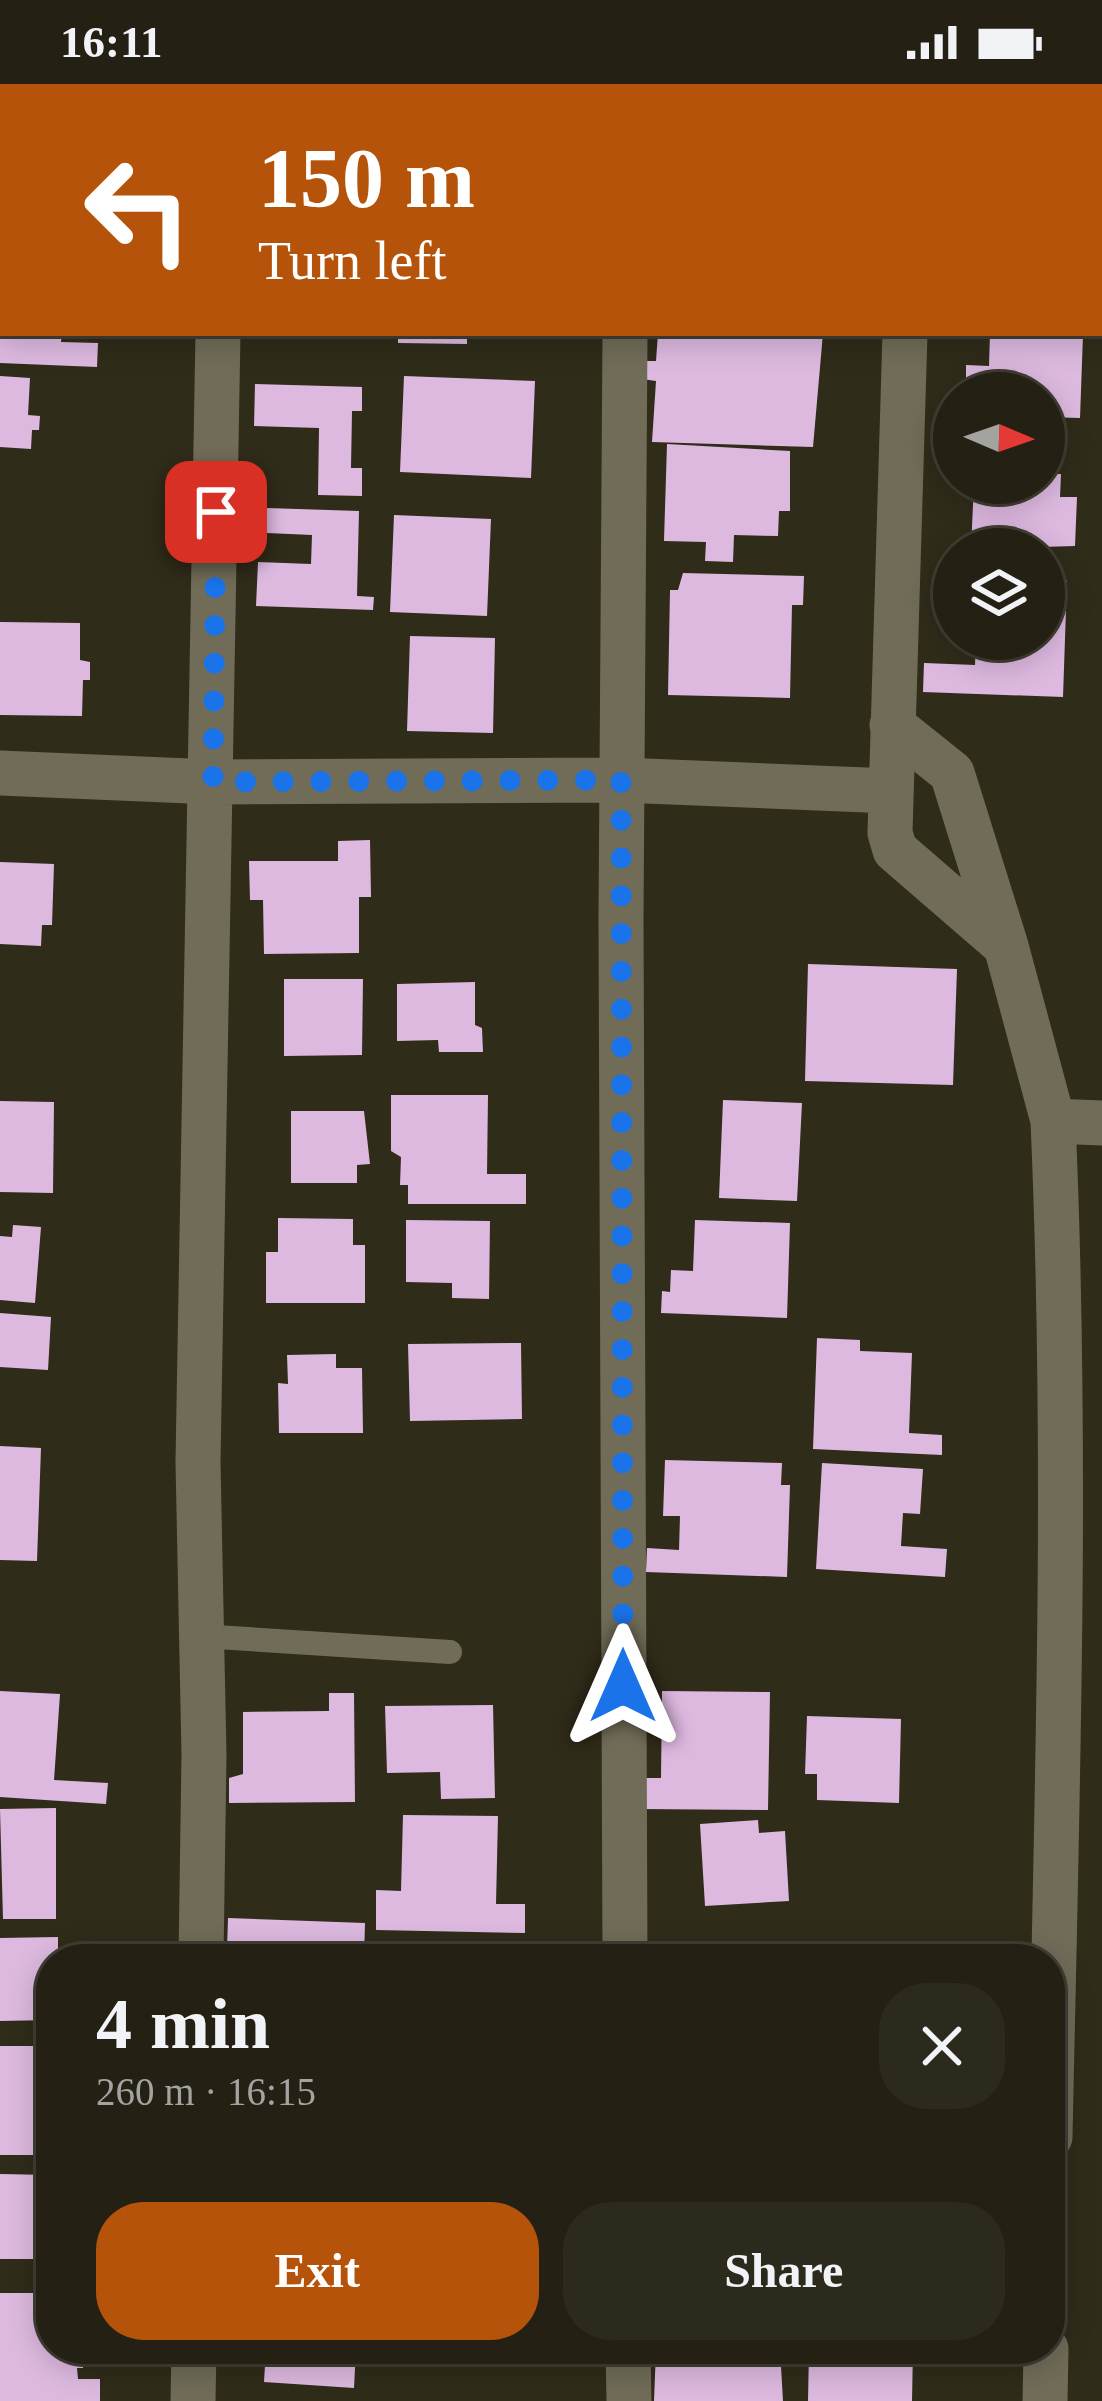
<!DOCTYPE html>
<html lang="en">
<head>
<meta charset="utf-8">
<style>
  :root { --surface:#242114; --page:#2c291d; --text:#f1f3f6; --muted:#a3a3a0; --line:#413e34; --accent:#b45309 }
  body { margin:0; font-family:"Times New Roman",serif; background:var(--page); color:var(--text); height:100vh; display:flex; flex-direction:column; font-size:45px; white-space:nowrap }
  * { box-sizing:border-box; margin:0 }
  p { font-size:39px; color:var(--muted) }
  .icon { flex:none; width:66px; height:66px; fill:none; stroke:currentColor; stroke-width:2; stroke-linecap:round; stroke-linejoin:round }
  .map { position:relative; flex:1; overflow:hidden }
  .side { position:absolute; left:36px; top:1860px; width:1029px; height:420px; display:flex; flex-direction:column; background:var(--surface); border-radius:48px; box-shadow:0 6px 30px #0003,0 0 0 3px var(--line) }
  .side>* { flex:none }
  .hud { position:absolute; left:0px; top:0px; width:1104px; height:252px; box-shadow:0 6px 30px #0003,0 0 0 3px var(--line); background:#b45309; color:#fff; overflow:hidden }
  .needle { width:78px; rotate:92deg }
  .tools { position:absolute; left:933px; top:288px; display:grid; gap:24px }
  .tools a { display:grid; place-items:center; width:132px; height:132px; border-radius:50%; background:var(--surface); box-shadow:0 6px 30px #0003,0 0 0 3px var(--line); font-size:60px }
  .pin { position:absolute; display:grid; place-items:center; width:102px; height:102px; color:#fff; margin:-51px; border-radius:24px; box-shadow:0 6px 18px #0006 }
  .me { position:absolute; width:132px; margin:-66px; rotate:0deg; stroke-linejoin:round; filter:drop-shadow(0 0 9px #0008) }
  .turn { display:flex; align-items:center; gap:42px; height:252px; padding:0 60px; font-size:54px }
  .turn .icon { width:156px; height:156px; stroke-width:2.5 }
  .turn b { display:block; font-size:84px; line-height:102px }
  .round { display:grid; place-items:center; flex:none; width:126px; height:126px; border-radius:48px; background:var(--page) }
  .summary { display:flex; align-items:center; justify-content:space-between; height:204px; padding:0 60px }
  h1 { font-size:72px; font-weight:700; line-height:90px }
  .primary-button { display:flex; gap:24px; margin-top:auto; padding:24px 60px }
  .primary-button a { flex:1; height:138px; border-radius:48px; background:var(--accent); color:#fff; font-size:48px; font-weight:700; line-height:138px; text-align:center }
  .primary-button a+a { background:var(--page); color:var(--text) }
  .status { display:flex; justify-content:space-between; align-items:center; height:84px; padding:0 60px; background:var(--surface); direction:ltr }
  .status svg { height:33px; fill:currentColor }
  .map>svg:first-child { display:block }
  .building { fill:#ddb9e0 }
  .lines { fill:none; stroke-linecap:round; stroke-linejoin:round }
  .lane { stroke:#706c58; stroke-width:24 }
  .street { stroke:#706c58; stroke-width:45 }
  .route { stroke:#1a73e8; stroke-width:21; stroke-dasharray:0 37.8 }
</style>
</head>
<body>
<div class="status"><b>16:11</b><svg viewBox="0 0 49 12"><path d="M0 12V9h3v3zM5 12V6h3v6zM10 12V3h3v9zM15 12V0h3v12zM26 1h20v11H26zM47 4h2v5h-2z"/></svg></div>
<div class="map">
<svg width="1102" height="2317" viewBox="0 0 1102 2317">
  <rect width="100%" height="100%" fill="#302c1a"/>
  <path class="building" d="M0 249H62L61 258 98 259 97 283 0 279Z
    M398 249H467V260L398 259Z
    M658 249H823L813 363 652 358 656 297 642 295 644 277H656Z
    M990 249 1083 251 1080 334 1044 333V309H987V301L966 300V281L989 282Z
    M0 292 30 294 28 331 40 332 39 346H32L31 365 0 363Z
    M404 292 535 297 531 394 400 388Z
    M255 300 362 303V327H352L351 384H362V412L318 411 319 344 254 342Z
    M667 360 790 367V427H779L778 452 734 451 733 478 705 477 706 458 664 457Z
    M1044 390H1061L1060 413H1077L1075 462 971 465 974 399H1044Z
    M267 424 359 427 357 512 374 513 373 526 256 522 258 478 311 480 312 451 267 449Z
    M394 431 491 435 487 532 390 528Z
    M683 489 804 492 803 521H792L790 614 668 611 670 506H678Z
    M1044 496H1067L1063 613 923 608 924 579 975 581 976 555H1044Z
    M0 538 80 539V576L90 578V596H83L82 632 0 631Z
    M410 552 495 554 493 649 407 647Z
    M370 756 371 813H359V869L264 870 263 816H250L249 777H338V757Z
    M0 778 54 780 52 841H42L41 862 0 860Z
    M808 880 957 885 953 1001 805 997Z
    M284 895H363L362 971 284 972Z
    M475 898V941L482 944 483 968H439L438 956 397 957V900Z
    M391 1011H488L487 1090H526V1120H408V1101H400L401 1073 391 1067Z
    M723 1016 802 1019 797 1117 719 1114Z
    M0 1017 54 1018 53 1109 0 1108Z
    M291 1027H364L370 1080 357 1081V1099H291Z
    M278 1134 353 1135V1161H365V1219H266V1168H278Z
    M406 1136 490 1137 489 1215 452 1214V1199L406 1198Z
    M695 1136 790 1139 787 1234 661 1229 662 1207 670 1208 671 1186 693 1187Z
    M13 1141 41 1143 35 1219 0 1216V1152L12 1153Z
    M0 1229 51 1233 48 1286 0 1283Z
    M817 1254 860 1256V1267L912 1269 909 1349 942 1351V1371L813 1365Z
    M521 1259 522 1335 410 1337 408 1260Z
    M336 1270V1284H362L363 1349H279L278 1299 288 1300 287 1271Z
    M0 1362 41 1364 37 1477 0 1476Z
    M665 1376 782 1379 781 1401H790L787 1493 646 1488 647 1464 679 1466 680 1432H663Z
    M822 1379 923 1385 920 1430 903 1429 901 1462 947 1465 945 1493 816 1485Z
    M0 1607 60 1610 54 1696 108 1699 106 1720 0 1713Z
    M662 1607 770 1608 768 1726 639 1725V1694H661Z
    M329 1609H354L355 1718 229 1719V1694L243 1690V1628L329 1627Z
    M493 1621 495 1714 441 1715 440 1688 387 1689 385 1622Z
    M807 1632 901 1635 899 1719 817 1716V1690H805Z
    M56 1724V1835H3L0 1725Z
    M403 1731 498 1732 496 1820H525V1849L376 1846V1806L401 1807Z
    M758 1736 759 1749 785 1747 789 1817 705 1822 700 1740Z
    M228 1834 365 1839 364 1875H256L257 1867 227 1866Z
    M58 1853V1875H51V1936L0 1937V1854Z
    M826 1859H916V1875H826Z
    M778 1862V1875H684V1864Z
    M0 1962H51V2079H37L36 2071H0Z
    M0 2090 51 2091V2175H0Z
    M0 2209H35L36 2218 51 2217V2265H83V2284H77L78 2295H100V2317H0Z
    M266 2265H356L354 2304 264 2298Z
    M656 2265H780L783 2317H654Z
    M809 2265H913L912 2317H808Z"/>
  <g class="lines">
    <path class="lane" d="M200 1552 450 1568"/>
    <path class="street" d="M1101 101H1102
      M905 249 890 749 895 766 1006 862 1053 1037 1102 1039
      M892 641 952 689 1006 862
      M0 689 213 698 621 696 891 707
      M201 1875 204 1671 198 1378 218 249
      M625 1875 621 835 625 249
      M1050 2053C1057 1714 1068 1376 1053 1037
      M628 2265 629 2317
      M193 2317 194 2265
      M1045 2317 1046 2265"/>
  </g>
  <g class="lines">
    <path class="route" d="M216 428 213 698 621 696 623 1602"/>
  </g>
</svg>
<div class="tools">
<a><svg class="needle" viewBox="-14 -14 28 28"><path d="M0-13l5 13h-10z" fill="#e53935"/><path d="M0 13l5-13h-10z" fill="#a3a3a0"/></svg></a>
<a><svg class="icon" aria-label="layers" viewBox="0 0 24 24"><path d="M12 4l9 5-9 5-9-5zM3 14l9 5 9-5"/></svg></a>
</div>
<div class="pin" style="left:216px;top:428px;background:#d93025"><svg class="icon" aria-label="arrive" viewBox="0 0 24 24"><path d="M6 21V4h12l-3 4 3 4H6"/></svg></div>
<svg class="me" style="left:623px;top:1602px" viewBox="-20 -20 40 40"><path d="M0-17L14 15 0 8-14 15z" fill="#1a73e8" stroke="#fff" stroke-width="4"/></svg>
<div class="hud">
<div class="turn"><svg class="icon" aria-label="left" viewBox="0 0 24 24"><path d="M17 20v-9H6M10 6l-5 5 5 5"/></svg><div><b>150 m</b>Turn left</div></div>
</div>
<section class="side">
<div class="summary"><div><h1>4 min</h1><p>260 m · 16:15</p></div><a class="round"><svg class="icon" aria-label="close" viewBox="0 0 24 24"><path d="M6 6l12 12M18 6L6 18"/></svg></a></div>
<div class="primary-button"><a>Exit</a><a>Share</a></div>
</section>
</div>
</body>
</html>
